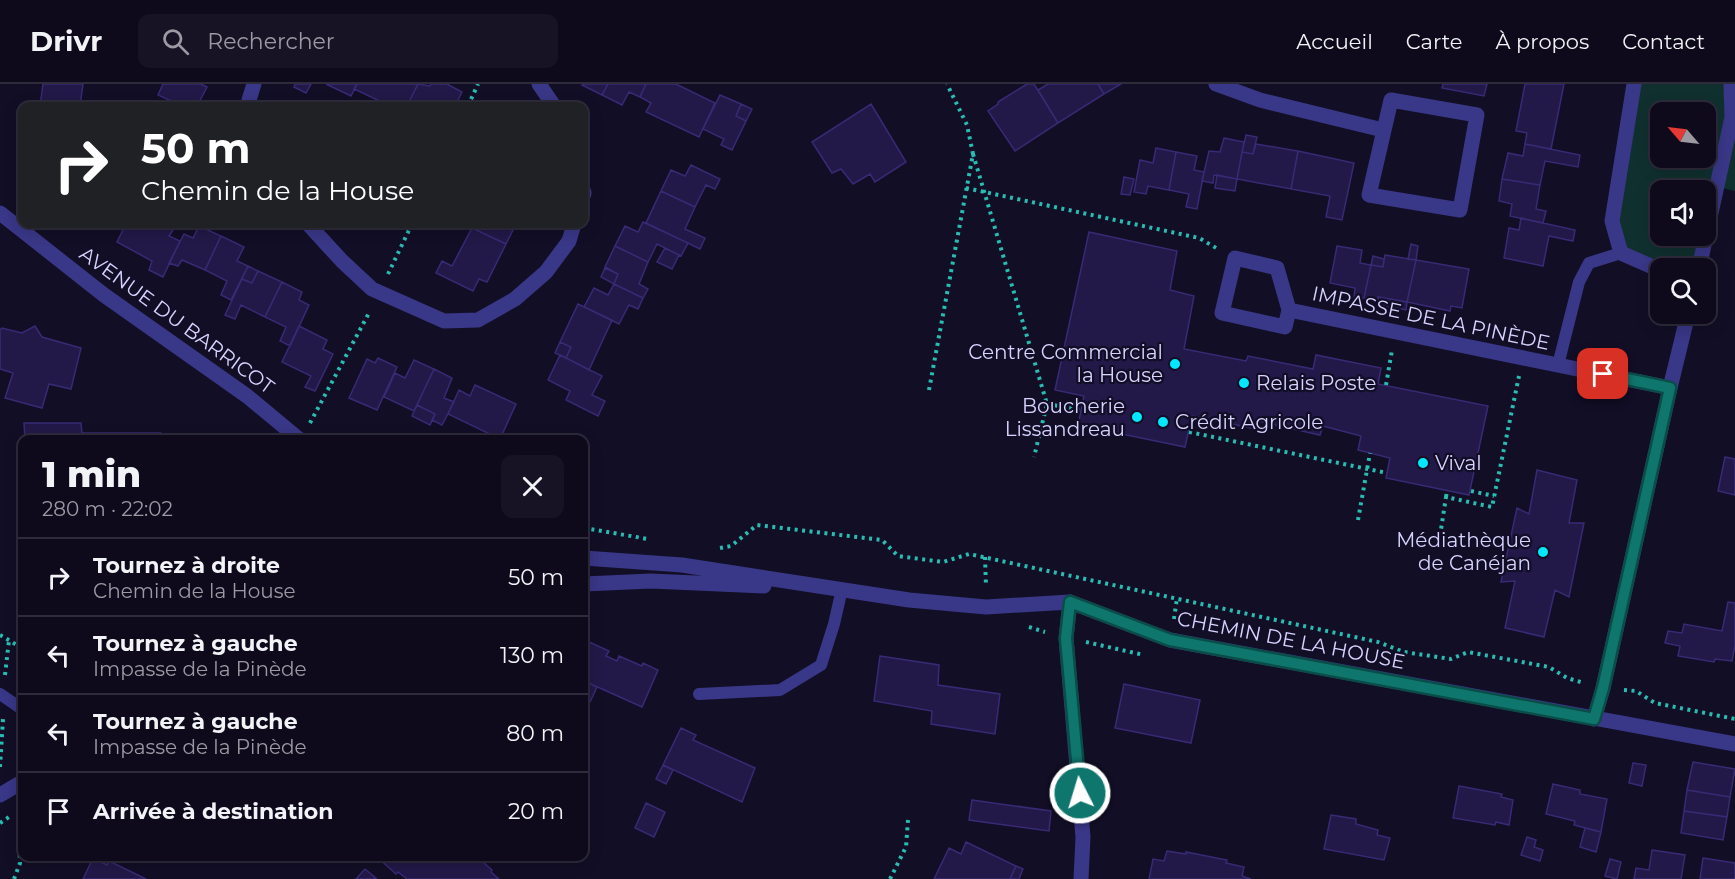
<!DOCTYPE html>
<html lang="fr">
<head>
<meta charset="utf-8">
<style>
  :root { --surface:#0e0a1c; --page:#171325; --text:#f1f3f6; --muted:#9b9aa3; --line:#2e2b3b }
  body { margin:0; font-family:Montserrat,sans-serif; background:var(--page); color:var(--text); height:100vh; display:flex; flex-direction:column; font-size:22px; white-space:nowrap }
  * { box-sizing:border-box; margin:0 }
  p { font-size:20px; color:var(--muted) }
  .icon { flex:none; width:33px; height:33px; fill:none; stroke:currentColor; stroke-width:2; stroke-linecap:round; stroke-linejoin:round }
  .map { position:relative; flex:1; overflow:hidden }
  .side { position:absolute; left:18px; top:351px; width:570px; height:426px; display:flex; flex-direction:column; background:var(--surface); border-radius:12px; box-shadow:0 3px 15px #0003,0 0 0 2px var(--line) }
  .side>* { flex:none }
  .banner { position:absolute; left:18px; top:18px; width:570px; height:126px; border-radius:12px; box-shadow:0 3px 15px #0003,0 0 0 2px var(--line); background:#202124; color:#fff; overflow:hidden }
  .needle { width:39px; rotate:298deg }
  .controls { position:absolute; left:1650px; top:18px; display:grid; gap:12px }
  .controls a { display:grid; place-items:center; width:66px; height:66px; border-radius:12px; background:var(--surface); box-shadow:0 3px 15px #0003,0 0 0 2px var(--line); font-size:30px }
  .pin { position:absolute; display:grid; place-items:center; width:51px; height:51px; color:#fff; margin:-26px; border-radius:12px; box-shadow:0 3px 9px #0006 }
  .me { position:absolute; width:66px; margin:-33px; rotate:355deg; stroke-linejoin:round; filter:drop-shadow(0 0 4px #0008) }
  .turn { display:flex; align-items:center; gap:21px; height:126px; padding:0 24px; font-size:27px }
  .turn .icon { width:78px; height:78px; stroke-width:2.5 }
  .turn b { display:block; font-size:42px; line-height:51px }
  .round { display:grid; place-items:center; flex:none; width:63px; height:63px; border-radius:12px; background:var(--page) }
  .headline { display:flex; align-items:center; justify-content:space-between; height:102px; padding:0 24px }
  h1 { font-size:36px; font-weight:800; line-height:45px }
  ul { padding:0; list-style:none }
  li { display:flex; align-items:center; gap:18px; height:78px; padding:0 24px; border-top:2px solid var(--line) }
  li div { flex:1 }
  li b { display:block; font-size:22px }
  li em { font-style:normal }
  header { display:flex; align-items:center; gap:36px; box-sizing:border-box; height:84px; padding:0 30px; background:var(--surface); border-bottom:2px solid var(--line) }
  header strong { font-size:28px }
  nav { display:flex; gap:33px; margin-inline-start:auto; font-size:21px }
  .search { width:420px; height:54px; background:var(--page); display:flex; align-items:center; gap:15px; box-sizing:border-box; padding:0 21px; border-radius:12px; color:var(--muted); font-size:22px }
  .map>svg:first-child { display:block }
  .green { fill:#10302f; fill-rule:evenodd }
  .building { fill:#221948; stroke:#382a75; stroke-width:1.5 }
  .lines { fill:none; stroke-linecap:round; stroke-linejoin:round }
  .path { stroke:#29bdb2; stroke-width:4; stroke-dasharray:3 4.5; stroke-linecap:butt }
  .service { stroke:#393787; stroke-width:12 }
  .minor { stroke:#393787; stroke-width:15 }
  .tertiary { stroke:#393787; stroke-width:15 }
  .route-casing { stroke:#0a4d48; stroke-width:15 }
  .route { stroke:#0f766e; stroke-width:10 }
  .poi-dot { fill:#00e7fe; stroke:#120e26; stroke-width:2 }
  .labels { text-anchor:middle; stroke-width:4.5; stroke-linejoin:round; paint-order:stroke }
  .street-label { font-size:20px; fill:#d7d3ff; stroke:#120e26 }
  .poi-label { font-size:20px; fill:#d7d3ff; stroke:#120e26; text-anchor:end }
</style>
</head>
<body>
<header>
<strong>Drivr</strong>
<div class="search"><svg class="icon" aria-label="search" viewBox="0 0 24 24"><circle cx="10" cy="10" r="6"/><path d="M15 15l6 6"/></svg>Rechercher</div>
<nav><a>Accueil</a><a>Carte</a><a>À propos</a><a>Contact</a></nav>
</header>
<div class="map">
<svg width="1735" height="795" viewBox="0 0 1735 795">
  <rect width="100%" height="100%" fill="#120e26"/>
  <path class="green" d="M1634 0H1735V107L1718 103 1699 184H1660L1621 169 1612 137ZM1660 28H1706V74H1660ZM1660 106H1706V152H1660Z"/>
  <path class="building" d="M43 0H83L80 22H40Z
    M163 0H201L207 3 197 22H182L158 11Z
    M295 0H311L306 9 294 3Z
    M326 0H357L351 12Z
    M357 0H418L407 22H390L354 5Z
    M418 0 430 2 431 0H447L462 8 455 22H407Z
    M583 0H608L602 11 582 1Z
    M608 0H646L640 13 629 8 622 21 602 11Z
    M646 0H676L715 19 699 53 646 28 651 19 640 13Z
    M1027 0H1034L1058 39 1015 67 988 27 998 20V18Z
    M1048 0H1098L1104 10 1058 39 1038 6Z
    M1098 0H1121L1104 10Z
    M1443 0H1487L1484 12 1442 4Z
    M1525 0H1564L1551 65 1525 60 1527 49 1516 47Z
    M720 11 741 20 736 32 746 37 732 66 721 61 724 55 703 45Z
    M741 20 752 25 746 37 736 32Z
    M871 20 906 78 875 98 870 90 853 100 841 85 832 89 812 58Z
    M1246 51 1257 53 1253 70 1242 68Z
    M1224 54 1244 58 1237 95 1214 91 1213 99 1202 97 1209 67 1220 68Z
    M1256 60 1298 67 1291 105 1237 95 1242 68 1253 70Z
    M1525 60 1580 71 1578 83 1545 77 1540 101 1502 95 1508 69 1523 72Z
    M1156 64 1176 68 1169 106 1148 102 1146 110 1134 108 1140 76 1153 79Z
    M1298 67 1354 79 1342 136 1326 133 1330 112 1291 105Z
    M1176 68 1197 72 1194 86 1204 88 1197 125 1186 123 1189 110 1169 106Z
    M691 81 720 95 715 105 706 101 695 123 661 107 671 86 685 92Z
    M1217 91 1237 95 1235 107 1215 104Z
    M1124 93 1134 95 1130 111 1121 110Z
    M1502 95 1540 101 1536 125 1546 127 1543 139 1510 132 1512 120 1499 117Z
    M661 107 695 123 685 145 705 154 700 165 646 139Z
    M1521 134 1575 146 1573 157 1549 152 1543 182 1504 174 1509 144 1519 146Z
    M643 138 688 159 681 172 657 160 648 178 615 162 625 142 638 148Z
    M126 140H161L173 146 169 152 180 157 163 193 149 186 152 177 117 158Z
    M474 140H516L506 160 472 144Z
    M199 142 221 152 205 186 182 176 178 182 169 179 184 150 193 154Z
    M472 144 506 160 487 198 479 195 473 207 436 189 442 177 452 182Z
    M1089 148 1177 167 1170 206 1194 212 1184 265 1246 277 1248 272 1313 285 1316 271 1381 284 1378 300 1488 322 1469 411 1386 394 1390 374 1358 366 1361 352 1323 342 1320 351 1258 337 1256 345 1192 332 1185 363 1078 341 1084 312 1055 306Z
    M221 152 244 163 237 177 248 182 231 216 221 211 227 197 205 186Z
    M1411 160 1418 162 1416 176 1408 175Z
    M615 162 648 178 639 200 648 205 643 214 614 200 618 190 605 183Z
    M1337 162 1362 166 1360 179 1371 181 1364 214 1354 213 1355 204 1330 199Z
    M665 164 679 171 672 185 657 178Z
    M1385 171 1416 176 1407 218 1378 213V217L1364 214 1371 181 1383 183Z
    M1373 172 1384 175 1383 183 1371 181Z
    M1416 176 1469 185 1462 224 1451 222 1450 227 1407 218Z
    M248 182 258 187 252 199 242 195Z
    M605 184 618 190 614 200 601 193Z
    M258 187 282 198 265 233 241 221 235 235 225 231 242 195 252 199Z
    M282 198 302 208 299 216 309 221 290 262 280 257 286 243 265 233Z
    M614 200 643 214 638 225 629 221 619 240 584 223 594 204 608 211Z
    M1378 213 1407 218 1406 226 1377 221Z
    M578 220 612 236 589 286 566 274 571 263 560 258Z
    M35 242 42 253 81 264 71 305 49 300 42 324 5 314 13 289 0 285V246L2 244 22 249Z
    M299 242 327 256 323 265 333 270 315 307 305 303 311 292 282 278Z
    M560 258 571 263 566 274 555 269Z
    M560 271 602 292 592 311 605 317 598 332 566 316 570 307 548 296Z
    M378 274 397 283 377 326 349 314 367 275 375 279Z
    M414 276 434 285 414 327 384 313 395 289 405 294Z
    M434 285 452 294 444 314 454 318 442 341 432 336 435 330 417 321Z
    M475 301 516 320 500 355 448 330 459 306 470 312Z
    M417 321 435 330 430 341 412 332Z
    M24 339H81L82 349H161V356H25Z
    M1725 373 1735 375V411L1718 407Z
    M1537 386 1577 396 1569 439H1584L1569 513 1555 506 1544 553 1505 544 1515 497 1501 498 1517 424 1529 430Z
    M1728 518 1735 519V561L1732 577 1715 575 1714 578 1678 572 1680 562 1665 559 1668 547 1682 549 1684 540 1722 547Z
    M587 557 609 567 606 572 617 577 619 572 642 582 643 579 658 586 642 623 584 597V566Z
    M880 572 939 581 938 601 1000 610 995 650 931 640 932 627 874 617Z
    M584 597 597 603 590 618 584 615Z
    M1124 600 1200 616 1191 659 1115 644Z
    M681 644 696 651 693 656 755 684 742 718 663 681Z
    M1693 678 1735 685 1730 713 1687 706Z
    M1633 679 1646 681 1642 702 1629 699Z
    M663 681 673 686 666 700 656 695Z
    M1553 700 1580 706V710L1607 715 1601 748 1574 741 1575 737 1546 730Z
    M1459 702 1502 710 1501 713 1513 716 1509 741 1496 738 1495 741 1453 734Z
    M1687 706 1730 713 1727 733 1684 727Z
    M972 716 1051 727 1049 747 969 736Z
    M646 719 665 728 654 753 635 744Z
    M1684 727 1727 733 1723 756 1681 749Z
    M1331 731 1356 735V740L1378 746 1377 751 1390 754 1384 776 1324 765Z
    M1585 744 1601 748 1596 768 1580 763Z
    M1527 753 1536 756 1534 763 1543 766 1540 777 1521 771Z
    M966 758 1016 782 1010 795H934L949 764 961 770Z
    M1652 766 1685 771 1681 795H1634L1636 784 1649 786Z
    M1167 767 1186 770V768L1227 776 1226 779 1244 783 1242 792 1251 795H1149L1153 775 1164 777Z
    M376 772H476L492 786 491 788 499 795H407L398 788 396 790Z
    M93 774 107 781 109 777 146 795H83Z
    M1703 774 1735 779V795H1700Z
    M1610 775 1621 778 1617 795 1605 792Z
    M1016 782 1023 785 1019 795H1010Z
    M365 785 377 795H356Z"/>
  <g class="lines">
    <path class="path" d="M468 22 478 0
      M973 70 1047 320 1034 373
      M966 104 1199 154 1218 165
      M388 190 412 140
      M1386 301 1392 266
      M929 306 973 70 967 41 947 0
      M1047 320 1081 326
      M310 339 370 227
      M1189 348 1387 389
      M1471 407 1494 412
      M1446 413 1447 407
      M1358 436 1370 369
      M584 444 648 455
      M1440 452 1446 413 1492 423 1519 292
      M720 464 731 462 757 441 882 456 898 472 943 478 969 470 1378 558 1404 568 1451 575 1468 568 1549 583 1567 594 1584 599
      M985 473 986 502
      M1174 535 1177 514
      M1029 543 1045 548
      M0 551 22 564
      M1086 558 1144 571
      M5 591 9 556
      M1624 606 1636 607 1655 619 1735 635
      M0 683 3 635
      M0 739 12 731
      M14 795 20 779 18 725
      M890 795 906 763 908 736"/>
    <path class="service" d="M1558 281 1579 198 1589 179 1621 169
      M0 610 22 625
      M699 610 780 606 821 581 834 540 842 505"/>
    <path class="minor" d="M539 0 554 22
      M1216 0 1260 16 1383 46
      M1634 0 1612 137 1621 169 1660 186
      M1391 16 1477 31 1460 126 1369 111Z
      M250 22 249 16 254 0
      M584 108V110
      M0 129 104 211 247 312 300 356
      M308 140 342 177 372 205 444 237 478 236 515 215 546 188 569 157 574 140
      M1699 184 1732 33 1731 0
      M1289 226 1285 243 1222 229 1235 174 1277 184 1289 226 1670 304
      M1070 518 1066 554 1083 753 1081 795
      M1594 635 1603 604 1670 304 1688 230"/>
    <path class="tertiary" d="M584 474 682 481 909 516 986 523 1070 518 1170 556 1735 660
      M584 500 651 497 764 502
      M0 711 22 698"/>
  </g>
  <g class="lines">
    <g class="route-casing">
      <path id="route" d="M1080 709 1066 554 1070 518 1170 556 1594 635 1603 604 1670 304 1603 290"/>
    </g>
    <use href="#route" class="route"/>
  </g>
  <g class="poi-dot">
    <circle cx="1175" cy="280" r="6"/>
    <circle cx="1244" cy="299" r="6"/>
    <circle cx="1137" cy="333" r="6"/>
    <circle cx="1163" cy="338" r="6"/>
    <circle cx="1423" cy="379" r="6"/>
    <circle cx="1543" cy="468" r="6"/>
  </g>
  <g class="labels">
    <g class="street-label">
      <text transform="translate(1431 234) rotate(12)" y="7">IMPASSE DE LA PINÈDE</text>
      <text transform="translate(177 236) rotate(36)" y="7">AVENUE DU BARRICOT</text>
      <text transform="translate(1291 556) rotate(11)" y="7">CHEMIN DE LA HOUSE</text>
    </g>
    <g class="poi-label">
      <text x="1163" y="275">Centre Commercial<tspan x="1163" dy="23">la House</tspan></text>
      <text x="1256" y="306" text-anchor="start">Relais Poste</text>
      <text x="1125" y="329">Boucherie<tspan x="1125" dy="23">Lissandreau</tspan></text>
      <text x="1175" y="345" text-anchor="start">Crédit Agricole</text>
      <text x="1435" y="386" text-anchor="start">Vival</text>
      <text x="1531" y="463">Médiathèque<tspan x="1531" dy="23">de Canéjan</tspan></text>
    </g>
  </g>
</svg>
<div class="controls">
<a><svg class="needle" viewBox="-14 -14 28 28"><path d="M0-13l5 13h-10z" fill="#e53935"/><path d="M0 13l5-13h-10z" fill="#9b9aa3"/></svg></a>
<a><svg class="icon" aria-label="sound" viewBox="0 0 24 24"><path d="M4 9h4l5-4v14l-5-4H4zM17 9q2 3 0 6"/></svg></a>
<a><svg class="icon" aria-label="search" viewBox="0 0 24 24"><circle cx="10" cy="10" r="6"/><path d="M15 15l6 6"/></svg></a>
</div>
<div class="pin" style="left:1603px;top:290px;background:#d93025"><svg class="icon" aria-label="arrive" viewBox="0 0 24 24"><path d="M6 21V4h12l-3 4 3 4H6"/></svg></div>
<svg class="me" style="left:1080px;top:709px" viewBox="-20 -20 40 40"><circle r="17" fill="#0f766e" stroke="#fff" stroke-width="3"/><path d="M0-11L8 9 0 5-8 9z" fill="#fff"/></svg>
<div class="banner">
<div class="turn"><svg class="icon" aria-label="right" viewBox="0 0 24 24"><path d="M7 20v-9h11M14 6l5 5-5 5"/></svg><div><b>50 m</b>Chemin de la House</div></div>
</div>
<section class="side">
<div class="headline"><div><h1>1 min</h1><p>280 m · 22:02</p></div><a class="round"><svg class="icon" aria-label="close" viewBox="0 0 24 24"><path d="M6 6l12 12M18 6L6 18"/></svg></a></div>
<ul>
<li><svg class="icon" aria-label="right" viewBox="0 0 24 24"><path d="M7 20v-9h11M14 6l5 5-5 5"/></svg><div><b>Tournez à droite</b><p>Chemin de la House</p></div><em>50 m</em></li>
<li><svg class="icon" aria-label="left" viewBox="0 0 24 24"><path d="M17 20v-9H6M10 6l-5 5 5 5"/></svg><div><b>Tournez à gauche</b><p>Impasse de la Pinède</p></div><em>130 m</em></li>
<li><svg class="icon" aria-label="left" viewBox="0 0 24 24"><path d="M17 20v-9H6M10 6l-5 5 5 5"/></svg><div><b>Tournez à gauche</b><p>Impasse de la Pinède</p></div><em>80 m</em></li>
<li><svg class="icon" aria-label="arrive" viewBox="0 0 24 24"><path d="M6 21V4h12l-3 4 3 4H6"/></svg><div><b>Arrivée à destination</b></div><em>20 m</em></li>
</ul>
</section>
</div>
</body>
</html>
